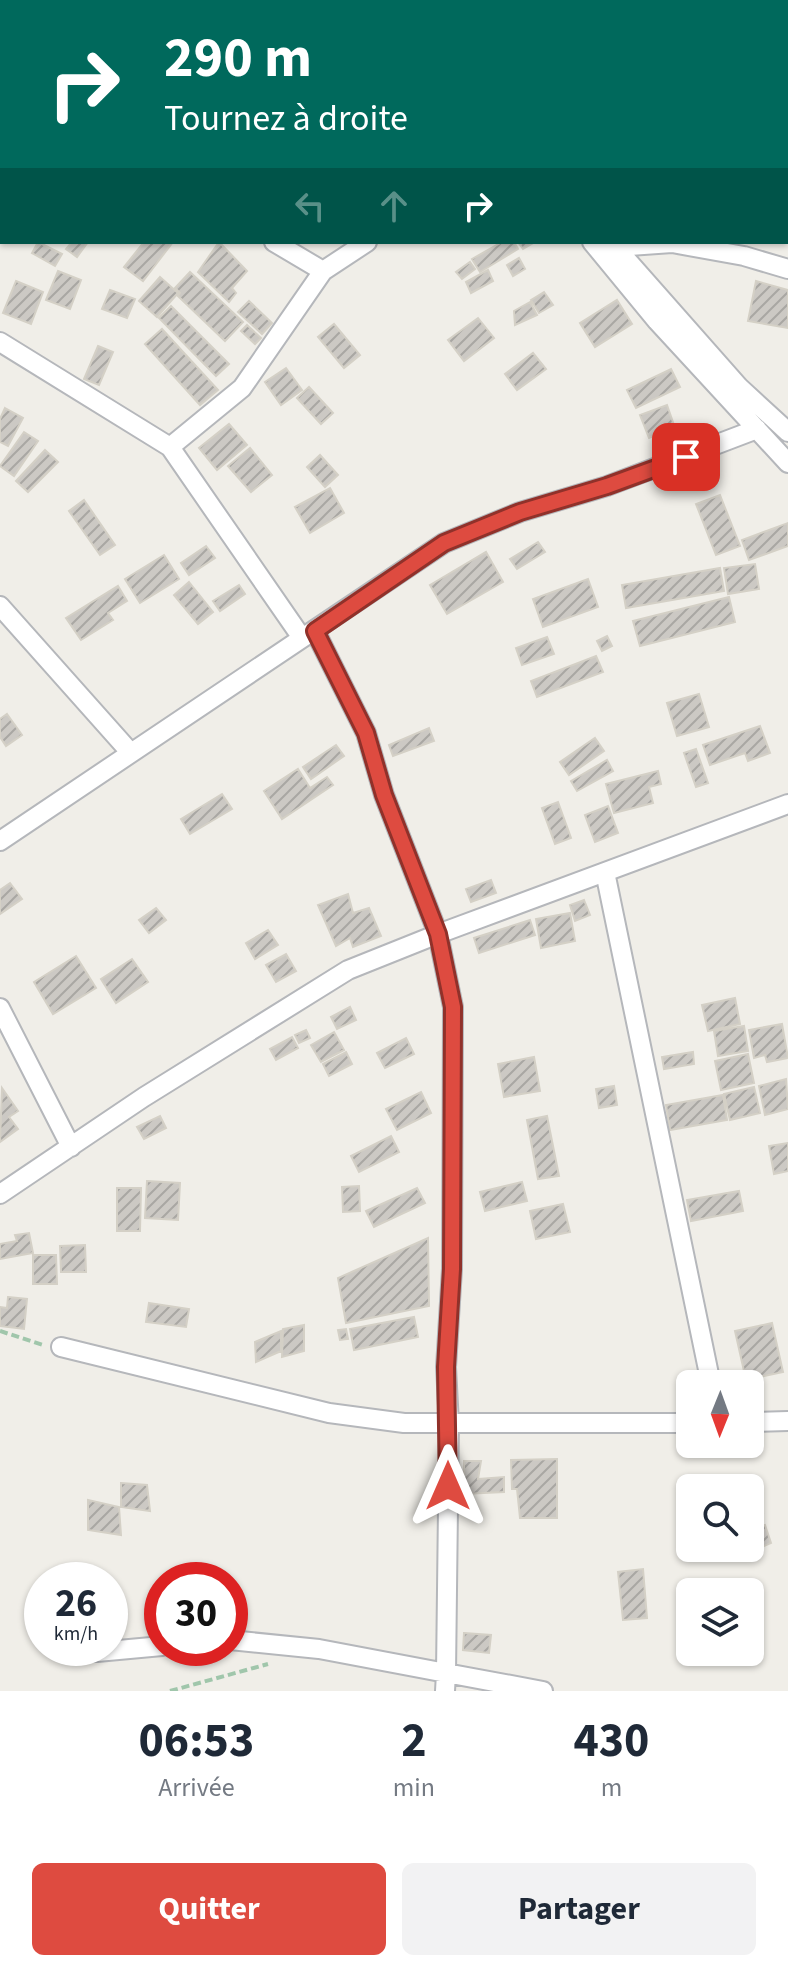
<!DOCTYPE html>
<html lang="fr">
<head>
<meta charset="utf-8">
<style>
  :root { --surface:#fff; --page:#f2f2f3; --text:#1f2937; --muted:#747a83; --accent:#de4b40 }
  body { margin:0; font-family:"Source Sans 3",sans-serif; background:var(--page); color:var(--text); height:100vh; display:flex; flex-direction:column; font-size:30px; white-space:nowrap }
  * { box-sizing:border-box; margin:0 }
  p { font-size:26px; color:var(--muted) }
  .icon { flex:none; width:44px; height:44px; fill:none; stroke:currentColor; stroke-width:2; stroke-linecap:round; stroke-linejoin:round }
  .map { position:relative; height:1691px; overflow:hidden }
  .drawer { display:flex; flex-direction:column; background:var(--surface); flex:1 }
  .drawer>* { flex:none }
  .top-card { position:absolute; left:0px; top:0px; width:788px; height:244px; box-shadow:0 2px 6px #0004; background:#00695c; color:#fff; overflow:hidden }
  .needle { width:52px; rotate:181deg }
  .tools { position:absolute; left:676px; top:1370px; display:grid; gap:16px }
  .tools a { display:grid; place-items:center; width:88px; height:88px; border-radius:12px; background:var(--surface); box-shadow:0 2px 6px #0004; font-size:40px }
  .speed { position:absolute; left:24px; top:1562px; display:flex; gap:16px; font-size:40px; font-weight:700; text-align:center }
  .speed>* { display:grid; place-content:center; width:104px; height:104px; border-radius:50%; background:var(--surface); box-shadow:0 2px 6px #0004; line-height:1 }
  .speed small { font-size:20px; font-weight:400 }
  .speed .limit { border:12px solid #d22; background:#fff; color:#111 }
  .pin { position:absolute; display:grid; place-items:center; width:68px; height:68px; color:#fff; margin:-34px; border-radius:16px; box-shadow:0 4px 12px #0006 }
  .me { position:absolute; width:88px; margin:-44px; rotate:0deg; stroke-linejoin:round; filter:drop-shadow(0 0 6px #0008) }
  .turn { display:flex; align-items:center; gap:28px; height:168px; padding:0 32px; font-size:36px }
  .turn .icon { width:104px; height:104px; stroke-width:2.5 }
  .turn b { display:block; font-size:56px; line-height:68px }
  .lanes { display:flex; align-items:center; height:76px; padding:0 32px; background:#0003; justify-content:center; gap:40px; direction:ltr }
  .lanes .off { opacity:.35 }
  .eta { display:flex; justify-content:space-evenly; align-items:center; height:136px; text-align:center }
  .eta b { font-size:48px; font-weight:700; line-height:56px }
  .action { display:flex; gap:16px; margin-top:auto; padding:16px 32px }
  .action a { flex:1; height:92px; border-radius:12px; background:var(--accent); color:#fff; font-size:32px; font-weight:700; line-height:92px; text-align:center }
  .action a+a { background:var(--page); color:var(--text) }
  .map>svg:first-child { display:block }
  .building { fill:url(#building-hatch); stroke:#d4d0c6; stroke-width:2 }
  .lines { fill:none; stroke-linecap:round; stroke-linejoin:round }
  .street-casing { stroke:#b5b7bb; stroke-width:22 }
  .path { stroke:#a0c6ab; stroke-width:4; stroke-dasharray:8 4; stroke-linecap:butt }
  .street { stroke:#fff; stroke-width:18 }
  .route-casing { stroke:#90312a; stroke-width:20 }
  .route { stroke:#de4b40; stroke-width:14 }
</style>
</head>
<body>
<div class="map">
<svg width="788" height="1691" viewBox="0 0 788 1691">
  <defs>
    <pattern id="building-hatch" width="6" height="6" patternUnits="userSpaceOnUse" patternTransform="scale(2)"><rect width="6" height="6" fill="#ccc9c4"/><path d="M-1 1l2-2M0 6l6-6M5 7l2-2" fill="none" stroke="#a9a7a3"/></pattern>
  </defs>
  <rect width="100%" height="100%" fill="#f0eee8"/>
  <path class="building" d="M38 242 62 254 55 266 32 253Z
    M72 242H88L77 257 66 249Z
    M144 242H173L143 281 124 267Z
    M219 242 247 271 232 288 236 293 229 302 198 272Z
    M502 242H514L518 249 480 272 472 259Z
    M518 242H535L523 249Z
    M519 258 525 269 513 276 507 265Z
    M470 262 475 269 462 279 456 272Z
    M488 270 493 281 471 293 466 282Z
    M58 271 81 280 70 309 46 300Z
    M190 272 243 322 225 341 178 296 180 293 175 288Z
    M160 277 178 293 157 317 139 301Z
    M16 281 43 292 31 324 3 313Z
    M756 281 788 290V328L748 321Z
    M110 290 135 299 127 318 102 309Z
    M544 292 553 305 539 313 531 300Z
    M617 300 632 324 595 347 580 323Z
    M249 301 272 323 262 334 238 312Z
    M530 302 537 315 515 325 514 311Z
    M171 306 229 364 216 376 159 318Z
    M478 318 494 338 464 361 448 340Z
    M334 324 360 355 344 368 318 337Z
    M247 325 261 338 255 344 241 331Z
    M162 329 218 390 200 405 145 344Z
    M98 346 113 352 99 385 84 379Z
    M533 353 546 369 517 390 505 374Z
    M286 368 302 390 281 405 265 382Z
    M671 369 680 387 636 408 627 390Z
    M309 387 333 413 321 424 297 398Z
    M667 405 675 428 649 438 640 415Z
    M5 408 23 418 8 446 0 442V419Z
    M229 424 247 445 217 470 199 448Z
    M24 432 38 441 14 476 0 466Z
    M250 448 272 475 251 492 228 466Z
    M45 450 58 462 28 492 16 481Z
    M320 455 338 475 325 487 307 467Z
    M330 488 344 513 310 533 295 507Z
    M720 495 740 546 716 555 696 504Z
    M84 500 115 545 100 555 69 511Z
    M788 523V546L749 560 742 540Z
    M538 542 545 552 517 569 510 559Z
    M206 546 215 558 189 575 181 563Z
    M486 552 503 582 447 614 430 585Z
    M164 555 179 579 140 603 125 579Z
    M755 564 759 589 728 594 724 568Z
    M720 568 724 591 626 608 622 585Z
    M588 579 598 607 543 627 533 599Z
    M189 582 213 612 198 624 174 595Z
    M239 585 245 594 220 611 213 601Z
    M118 586 127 601 108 613 113 620 81 640 66 618Z
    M729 597 735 622 640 646 633 621Z
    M607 636 612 646 602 651 597 641Z
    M547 637 554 654 522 665 516 648Z
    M596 656 603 672 537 697 531 681Z
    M699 694 709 727 677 736 667 703Z
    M7 714 22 735 6 746 0 737V719Z
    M760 726 770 753 748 761 745 753 710 765 703 745Z
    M429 728 434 741 393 756 389 745Z
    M595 738 604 751 569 775 560 762Z
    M336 745 344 756 311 779 303 767Z
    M696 749 708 783 696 787 684 753Z
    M607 760 613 771 577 791 571 781Z
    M298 769 310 788 327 777 333 785 282 819 264 791Z
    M658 771 661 784 649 787 653 803 614 813 606 784Z
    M222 794 232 809 190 834 181 819Z
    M558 802 571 838 555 844 542 808Z
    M608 806 618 833 595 842 585 815Z
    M491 880 496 893 471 902 466 889Z
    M10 883 22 899 0 914V890Z
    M348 894 353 913 369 908 381 936 353 947 350 938 336 946 318 905Z
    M584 900 590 915 575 921 570 905Z
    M156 908 166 920 149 933 139 920Z
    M570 913 575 941 541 948 536 919Z
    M530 920 535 935 479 953 474 938Z
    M268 930 278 945 255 959 246 943Z
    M286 954 296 971 276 982 266 965Z
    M76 956 96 988 53 1014 34 982Z
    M132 959 148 982 116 1003 101 979Z
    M735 998 740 1024 708 1031 702 1005Z
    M350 1007 356 1020 337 1029 331 1017Z
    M782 1024 788 1058 767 1062 765 1055 754 1058 749 1030Z
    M744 1026 748 1051 718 1056 714 1031Z
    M306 1030 310 1038 299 1043 295 1035Z
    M334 1032 344 1050 321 1062 311 1045Z
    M292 1037 298 1048 276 1060 270 1049Z
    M406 1038 414 1054 385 1068 377 1053Z
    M346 1052 352 1064 329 1076 323 1064Z
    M693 1052 694 1064 664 1069 662 1057Z
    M748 1054 754 1083 721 1090 715 1061Z
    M534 1057 540 1091 504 1097 498 1064Z
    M786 1079 788 1109 765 1115 759 1086Z
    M614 1086 617 1105 599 1108 596 1089Z
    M754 1087 760 1113 730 1120 724 1094Z
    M2 1088 18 1111 9 1117 18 1129 0 1142Z
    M421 1092 431 1113 397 1130 386 1109Z
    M723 1095 727 1120 670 1130 666 1105Z
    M160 1116 166 1128 144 1139 137 1127Z
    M547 1116 559 1176 538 1179 527 1120Z
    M391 1136 399 1152 359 1172 351 1156Z
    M788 1143V1171L774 1174 769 1146Z
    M147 1181 180 1183 178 1220 145 1218Z
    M522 1182 527 1201 485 1211 480 1192Z
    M359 1186 360 1211 343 1212 342 1187Z
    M117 1188H141L140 1231H117Z
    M417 1188 425 1203 374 1227 366 1211Z
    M739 1191 743 1211 691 1221 687 1200Z
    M563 1204 570 1232 536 1239 530 1211Z
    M29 1233 33 1253 0 1259V1244L17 1241 15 1235Z
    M428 1238 429 1306 346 1323 338 1278Z
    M85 1245 86 1272H61L60 1246Z
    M33 1255H56L57 1284H33Z
    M8 1297 27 1299 24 1329 0 1326V1307L7 1308Z
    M149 1303 189 1309 186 1327 146 1322Z
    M414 1317 418 1337 354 1350 350 1329Z
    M772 1323 783 1372 746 1380 735 1331Z
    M304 1325V1351L282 1357 283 1329Z
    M346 1329 348 1339 340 1340 338 1330Z
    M281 1331V1351L256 1362 255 1342Z
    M557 1459V1518H520L517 1489H512L511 1460Z
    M464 1461H481L478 1479 504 1477V1492L464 1494Z
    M121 1483 147 1485 150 1511 121 1507Z
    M88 1500 119 1507 121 1535 88 1530Z
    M760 1500 763 1513 750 1516V1503Z
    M765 1525 771 1543 762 1547 755 1528Z
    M756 1543 759 1556 737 1560 735 1548H750V1544Z
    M643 1569 647 1618 623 1620 618 1572Z
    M464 1633 491 1635 489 1653 463 1650Z"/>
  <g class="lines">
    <g class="street-casing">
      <path id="street" d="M373 0 375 2
        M399 0 401 2
        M40 2V0
        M786 11H788
        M0 90H2
        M0 201 2 193
        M274 242 323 271
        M592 242 657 321 788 463
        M611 242 739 387 788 432
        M615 247 672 243 744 256 788 269
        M0 342 170 447 302 638
        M170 447 242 388 323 271 367 242
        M0 606 130 752
        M315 631 366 733 384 795 438 934 453 1007 452 1269 446 1367 449 1424 446 1673 543 1691
        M0 841 444 543 520 512 607 486 757 429
        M605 872 711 1384
        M0 1008 71 1147
        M0 1194 144 1097 348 970 438 934 788 804
        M61 1347 329 1413 404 1423H690
        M750 1422 788 1421
        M230 1640 319 1649 446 1673 445 1691
        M75 1651 97 1652 162 1646"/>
    </g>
    <path class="path" d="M0 1331 43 1345
      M170 1691 268 1664"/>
    <use href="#street" class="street"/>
  </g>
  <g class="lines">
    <g class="route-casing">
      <path id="route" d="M448 1486 446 1367 452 1269 453 1007 438 934 384 795 366 733 315 631 444 543 520 512 607 486 686 457"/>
    </g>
    <use href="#route" class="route"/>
  </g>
</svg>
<div class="tools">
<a><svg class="needle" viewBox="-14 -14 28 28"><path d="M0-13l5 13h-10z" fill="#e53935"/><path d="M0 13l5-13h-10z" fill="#747a83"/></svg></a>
<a><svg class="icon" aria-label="search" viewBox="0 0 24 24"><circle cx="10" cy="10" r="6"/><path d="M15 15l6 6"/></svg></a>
<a><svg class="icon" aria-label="layers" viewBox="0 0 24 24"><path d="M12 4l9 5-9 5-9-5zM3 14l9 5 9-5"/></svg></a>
</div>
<div class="speed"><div>26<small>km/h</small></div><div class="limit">30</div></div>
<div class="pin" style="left:686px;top:457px;background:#d93025"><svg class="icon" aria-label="arrive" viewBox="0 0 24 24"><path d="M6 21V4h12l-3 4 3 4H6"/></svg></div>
<svg class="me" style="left:448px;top:1486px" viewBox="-20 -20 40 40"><path d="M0-17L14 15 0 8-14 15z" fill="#de4b40" stroke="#fff" stroke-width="4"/></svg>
<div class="top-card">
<div class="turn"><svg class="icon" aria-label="right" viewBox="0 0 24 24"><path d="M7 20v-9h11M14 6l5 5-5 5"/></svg><div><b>290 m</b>Tournez à droite</div></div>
<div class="lanes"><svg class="icon off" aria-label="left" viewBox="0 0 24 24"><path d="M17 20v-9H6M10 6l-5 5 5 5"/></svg><svg class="icon off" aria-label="ahead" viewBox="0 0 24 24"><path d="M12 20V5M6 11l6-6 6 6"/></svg><svg class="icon" aria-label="right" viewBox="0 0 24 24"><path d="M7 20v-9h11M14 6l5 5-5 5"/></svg></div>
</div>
</div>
<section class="drawer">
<div class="eta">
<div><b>06:53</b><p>Arrivée</p></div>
<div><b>2</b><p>min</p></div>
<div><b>430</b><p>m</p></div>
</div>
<div class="action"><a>Quitter</a><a>Partager</a></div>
</section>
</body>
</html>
